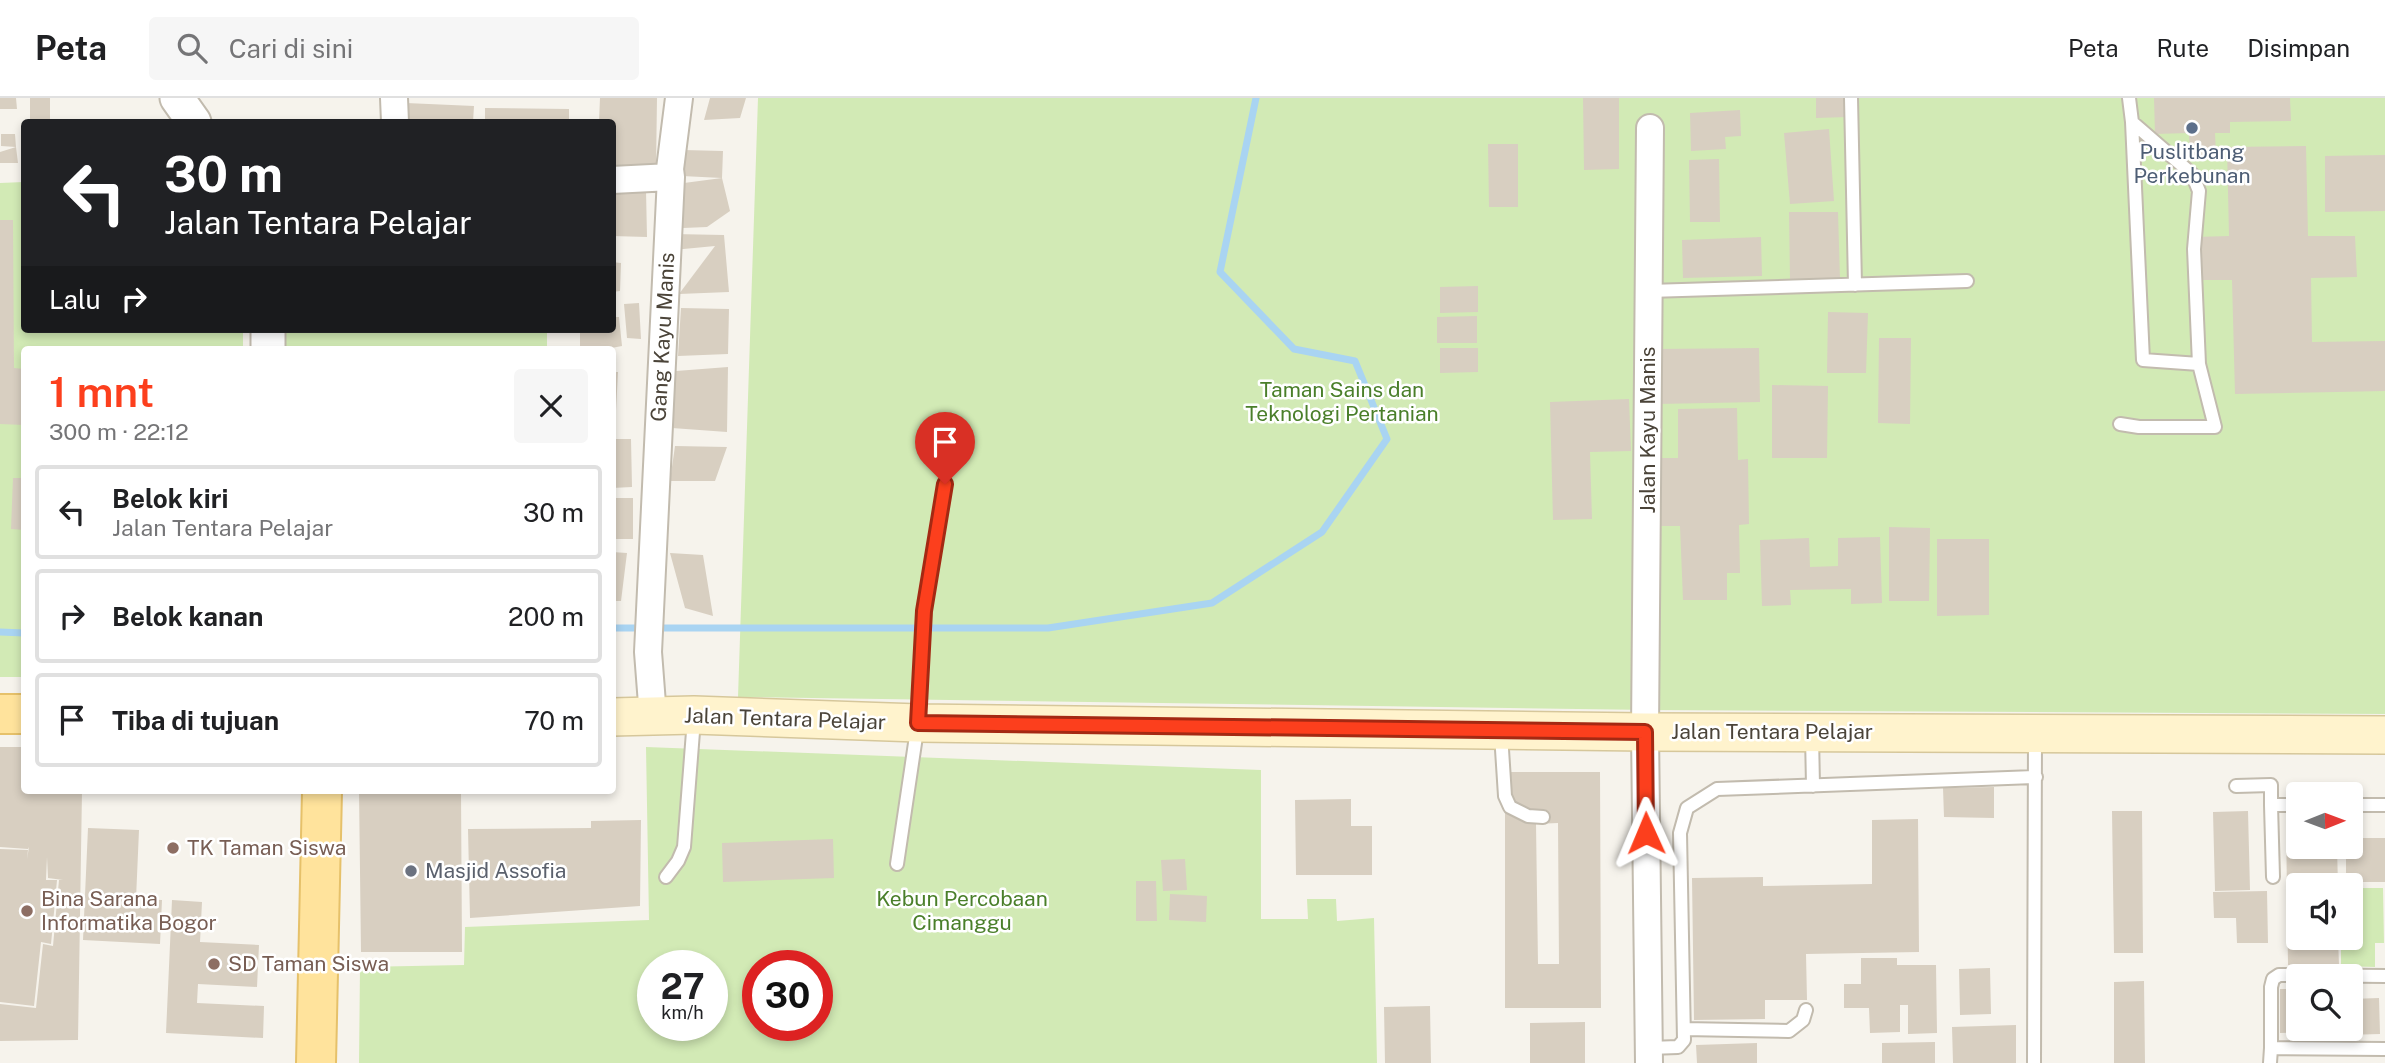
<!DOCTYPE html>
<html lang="id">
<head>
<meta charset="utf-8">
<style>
  :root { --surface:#fff; --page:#f6f6f6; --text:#202124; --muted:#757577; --line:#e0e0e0; --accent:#fc3f1d }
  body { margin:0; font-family:"Public Sans",sans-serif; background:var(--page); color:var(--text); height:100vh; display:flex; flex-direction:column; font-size:26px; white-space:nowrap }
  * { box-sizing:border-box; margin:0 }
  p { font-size:23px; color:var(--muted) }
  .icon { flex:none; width:38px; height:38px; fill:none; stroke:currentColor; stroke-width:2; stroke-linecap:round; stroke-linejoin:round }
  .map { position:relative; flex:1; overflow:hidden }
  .drawer { position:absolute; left:21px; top:248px; width:595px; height:448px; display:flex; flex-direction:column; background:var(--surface); border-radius:7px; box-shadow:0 4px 10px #0003 }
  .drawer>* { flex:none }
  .banner { position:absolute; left:21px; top:21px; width:595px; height:214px; border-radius:7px; box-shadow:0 4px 10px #0003; background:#202124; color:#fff; overflow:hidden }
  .needle { width:46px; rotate:89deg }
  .controls { position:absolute; left:2286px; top:684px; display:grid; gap:14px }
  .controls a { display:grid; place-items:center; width:77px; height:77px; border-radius:7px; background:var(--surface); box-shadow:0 4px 10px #0003; font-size:35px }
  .speed { position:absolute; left:637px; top:852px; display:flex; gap:14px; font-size:35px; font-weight:700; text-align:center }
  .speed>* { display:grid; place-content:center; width:91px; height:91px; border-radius:50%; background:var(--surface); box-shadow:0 4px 10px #0003; line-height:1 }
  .speed small { font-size:18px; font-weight:400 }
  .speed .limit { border:10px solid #d22; background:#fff; color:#111 }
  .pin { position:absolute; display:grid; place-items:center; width:60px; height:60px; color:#fff; margin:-72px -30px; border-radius:50% 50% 50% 0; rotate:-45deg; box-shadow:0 0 7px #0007 }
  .pin .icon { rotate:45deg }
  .me { position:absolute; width:77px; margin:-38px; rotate:359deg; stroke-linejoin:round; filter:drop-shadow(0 0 5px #0008) }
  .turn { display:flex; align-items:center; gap:24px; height:147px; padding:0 28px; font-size:32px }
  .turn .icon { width:91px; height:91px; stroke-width:2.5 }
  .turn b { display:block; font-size:49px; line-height:60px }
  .then { display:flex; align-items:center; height:66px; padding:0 28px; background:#0003; gap:14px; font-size:26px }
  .round { display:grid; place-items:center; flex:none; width:74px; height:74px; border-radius:7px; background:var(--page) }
  .overview { display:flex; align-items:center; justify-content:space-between; height:119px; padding:0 28px }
  h1 { font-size:42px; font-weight:600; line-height:52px; color:var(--accent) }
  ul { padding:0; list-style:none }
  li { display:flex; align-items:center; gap:21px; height:94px; margin:0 14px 10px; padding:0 14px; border:4px solid var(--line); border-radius:7px }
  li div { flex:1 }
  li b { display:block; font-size:26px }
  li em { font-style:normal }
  header { display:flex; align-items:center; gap:42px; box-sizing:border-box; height:98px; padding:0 35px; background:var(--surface); border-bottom:2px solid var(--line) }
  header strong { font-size:33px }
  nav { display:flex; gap:38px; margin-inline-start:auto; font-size:24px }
  .search { width:490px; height:63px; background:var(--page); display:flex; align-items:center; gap:18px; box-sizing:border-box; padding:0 24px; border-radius:7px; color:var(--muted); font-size:26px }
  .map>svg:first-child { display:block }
  .green { fill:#d2eab5; fill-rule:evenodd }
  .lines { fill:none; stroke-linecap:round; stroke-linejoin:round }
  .stream { stroke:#a9d4f2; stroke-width:7 }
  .building { fill:#d8cfc1; fill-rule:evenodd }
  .service-casing { stroke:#c2bbae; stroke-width:16 }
  .minor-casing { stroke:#c2bbae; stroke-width:30 }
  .tertiary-casing { stroke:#c2bbae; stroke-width:37 }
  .secondary-casing { stroke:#d6c79b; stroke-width:40 }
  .primary-casing { stroke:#e6c16a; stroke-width:42 }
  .service { stroke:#fff; stroke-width:12 }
  .minor { stroke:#fff; stroke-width:26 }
  .tertiary { stroke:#fff; stroke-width:33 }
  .secondary { stroke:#fff3cd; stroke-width:37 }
  .primary { stroke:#ffe39c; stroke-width:38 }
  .route-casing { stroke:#a42913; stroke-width:18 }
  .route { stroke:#fc3f1d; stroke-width:12 }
  .service-dot { fill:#5c6f8a; stroke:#fff; stroke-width:2.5 }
  .education-dot { fill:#8d6e63; stroke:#fff; stroke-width:2.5 }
  .worship-dot { fill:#6b7280; stroke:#fff; stroke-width:2.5 }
  .labels { text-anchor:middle; stroke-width:5; stroke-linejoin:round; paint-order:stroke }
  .service-label { font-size:21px; fill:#4e5e75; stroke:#fff }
  .street-label { font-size:21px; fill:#4b4439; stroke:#fff }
  .park-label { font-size:21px; fill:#4a7f2a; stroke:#fff }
  .education-label { font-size:21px; fill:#785e54; stroke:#fff; text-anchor:start }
  .worship-label { font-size:21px; fill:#5b616d; stroke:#fff; text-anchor:start }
</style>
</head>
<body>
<header>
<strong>Peta</strong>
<div class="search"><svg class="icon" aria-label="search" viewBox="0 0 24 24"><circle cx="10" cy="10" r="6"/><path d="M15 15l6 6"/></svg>Cari di sini</div>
<nav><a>Peta</a><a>Rute</a><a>Disimpan</a></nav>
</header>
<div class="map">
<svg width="2385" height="965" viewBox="0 0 2385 965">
  <rect width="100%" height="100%" fill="#f6f3ec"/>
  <path class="green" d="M758 0H2385V616L1650 612 738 599Z
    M24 84V231H243V252H24V579H0V85Z
    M284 231H547V252H284Z
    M646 649 1261 672V821H1308L1307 801H1336L1337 823 1374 820 1377 965H359L360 869 464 867 465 829 649 822ZM653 868H712V928H653ZM758 868H817V928H758Z
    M2350 790H2383L2384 845H2375V869L2341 868V840H2350Z"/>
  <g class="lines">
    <path class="stream" d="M612 530H643
      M655 530H1048L1212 505 1322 434 1387 341 1355 263 1294 251 1220 174 1256 0
      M0 534 24 535"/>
  </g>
  <path class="building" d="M0 0H16L17 11H0Z
    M30 0H50V24H30Z
    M600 0H657L656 70H612V24H599Z
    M710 0H746L740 20 704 22Z
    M1583 0H1619V71L1584 72Z
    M1816 0H1848V19L1816 20Z
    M2154 0H2290L2291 23 2230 24V35H2215L2216 57 2190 58 2189 35 2155 36Z
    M406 5 474 8 473 24H406Z
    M485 10 569 11V24H485Z
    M1740 12 1741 38 1725 39 1726 51 1691 53 1690 15Z
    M1829 31 1834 103 1790 106 1784 35Z
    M1 36H15L16 49 1 48Z
    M1488 46H1518V109H1489Z
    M2306 48 2308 138H2355L2357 179 2311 180 2312 244 2385 243V293L2235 296 2232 182H2197L2195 139 2229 138 2227 49Z
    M16 49 18 65H0V54Z
    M683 52 723 53 722 80 682 78Z
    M2385 57V113L2325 114V58Z
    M1719 61 1720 124H1690L1689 62Z
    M722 80 730 113 707 129 683 130 684 85Z
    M646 92 647 139 612 138V93Z
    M1789 114H1838L1840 181 1790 182Z
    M0 122H13L14 270 24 271V327L0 326Z
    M673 136 724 137 729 194 679 196 715 148 673 152Z
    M1761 139 1762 178 1683 180 1682 142Z
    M612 164 621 165 620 193 612 194Z
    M1478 188V214L1440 215V189Z
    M639 205 641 241 627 240 624 206Z
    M681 210 729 211 728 256 678 258Z
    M1828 214 1868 215 1866 275H1827Z
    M1477 218V245H1437V219Z
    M612 219H619L622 248 601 252H580V231H612Z
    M1879 240H1911L1910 326 1878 325Z
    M1440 250H1478V274L1440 275Z
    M1759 250 1760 304 1657 306 1656 251Z
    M728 269 727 334 672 330 676 273Z
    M612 274H618L615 332H612Z
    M1772 287 1828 288 1827 360H1772Z
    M1629 301 1631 353 1590 354 1592 421 1553 422 1550 304Z
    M1737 310 1738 362 1748 361 1749 426 1739 427 1740 475H1727V502H1683L1680 428H1659L1657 360H1678V311Z
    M612 341H631L632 389 612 390Z
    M675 348 727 349 715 383H670Z
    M13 380H24V432L11 431Z
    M612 400H633V441H612Z
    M1889 429 1930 430 1929 503H1889Z
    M1880 439 1882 505 1851 506V491L1790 492 1791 507 1762 508 1760 442 1809 440 1810 469 1838 468V440Z
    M1937 441H1989V517L1937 518Z
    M612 454 627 455 621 503H612Z
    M670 455 703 457 713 518 685 510Z
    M0 649H24V693H82L78 942 0 943V906L36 910 43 846 53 848 59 782H63L48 780 47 759 46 782H57L51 846 41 844 34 908 0 904V751L28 752 27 761 29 749 28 751 0 749Z
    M1505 674H1600L1601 910H1505ZM1558 725 1559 866H1538L1536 726Z
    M1994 689V720L1944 719 1943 690Z
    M359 693H461L462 854H361Z
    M1351 701V728H1372V777H1296L1295 702Z
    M2112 713H2142L2143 855H2114Z
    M2248 713 2250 792 2215 793 2213 714Z
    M1918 721 1919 854 1806 856 1807 902H1765V921L1694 922 1692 780 1763 779V788L1872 786V722Z
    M641 722 640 808 470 820 468 731 591 730V723Z
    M2286 726H2298V749H2337L2338 788H2298V840H2338L2339 867H2288Z
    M88 730 139 732 136 801 162 802 160 846 83 842Z
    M2350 740H2385V784H2346V749H2350Z
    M833 741 834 780 723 784 722 745Z
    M1185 761 1187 792 1163 793 1161 762Z
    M1136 783H1156L1157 823H1136Z
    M2267 793 2268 845H2237L2236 820H2214L2213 794Z
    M1170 796 1207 798 1206 824 1169 822Z
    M172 802 202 804 200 844 259 847 257 889 198 886 197 905 264 908 263 940 166 935Z
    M1861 860H1897V867H1936L1937 935 1908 936V907H1900V934L1870 935 1869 910H1844V886H1861Z
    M1990 870 1991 916 1960 917 1959 871Z
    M2144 883 2145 965H2114V884Z
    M2280 891H2298V931H2308V934L2280 935Z
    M2379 900 2380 936 2314 938V931H2350V901Z
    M1430 908 1431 965H1385L1384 909Z
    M1585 924V965H1530V925Z
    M2016 927V965H1953L1952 929Z
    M1935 944V965H1882V945Z
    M1757 945V965H1697L1696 947Z"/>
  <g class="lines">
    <g class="service-casing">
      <path id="service" d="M1851 0 1855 187
        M2132 24 2192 76 2199 93 2194 151 2199 266
        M1649 193 1967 183
        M2120 326 2139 329H2215L2199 266 2143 262 2132 24 2129 0
        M1501 636 1505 698 1510 709 1528 718 1543 719
        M1812 637 1813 688
        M2236 688 2271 687V707H2298
        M2271 707 2273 779
        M2350 707H2385
        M897 766 918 625 924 513 945 386
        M666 779 678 763 684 749 694 621
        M2385 878 2279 877 2273 881 2271 889V950L2385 951
        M1684 931 1789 933 1803 922 1806 912
        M1649 950 1678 949 1684 942 1680 735 1687 710 1717 691 2036 679
        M2034 965 2035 639
        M2270 965 2271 950"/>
    </g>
    <g class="minor-casing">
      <path id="minor" d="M394 0 395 24
        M612 82 671 79
        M653 619 648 554 671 79 670 71 679 0
        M1649 965 1645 634 1650 30"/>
    </g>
    <g class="tertiary-casing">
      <path id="tertiary" d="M177 0 194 24
        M268 252V231"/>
    </g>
    <g class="secondary-casing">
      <path id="secondary" d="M612 619 694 617 918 625 1645 634 2385 637"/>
    </g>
    <g class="primary-casing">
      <path id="primary" d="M0 616H24
        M316 965 322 693"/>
    </g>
    <use href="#service" class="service"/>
    <use href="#minor" class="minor"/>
    <use href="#tertiary" class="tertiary"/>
    <use href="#secondary" class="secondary"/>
    <use href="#primary" class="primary"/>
  </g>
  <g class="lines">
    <g class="route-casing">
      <path id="route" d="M945 386 924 513 918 625 1645 634 1646 735"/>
    </g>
    <use href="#route" class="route"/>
  </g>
  <circle class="service-dot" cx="2192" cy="30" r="7"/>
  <g class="education-dot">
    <circle cx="173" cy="750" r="7"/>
    <circle cx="27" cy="813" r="7"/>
    <circle cx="214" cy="866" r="7"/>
  </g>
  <circle class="worship-dot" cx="411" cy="773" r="7"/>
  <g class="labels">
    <g class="service-label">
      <text x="2192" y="61">Puslitbang<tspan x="2192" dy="24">Perkebunan</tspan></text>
    </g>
    <g class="street-label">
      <text transform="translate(663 239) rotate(-87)" y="7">Gang Kayu Manis</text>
      <text transform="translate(1648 332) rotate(-90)" y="7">Jalan Kayu Manis</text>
      <text transform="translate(785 621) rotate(2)" y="7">Jalan Tentara Pelajar</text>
      <text x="1772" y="641">Jalan Tentara Pelajar</text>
    </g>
    <g class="park-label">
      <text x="1342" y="299">Taman Sains dan<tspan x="1342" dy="24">Teknologi Pertanian</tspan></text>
      <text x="962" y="808">Kebun Percobaan<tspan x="962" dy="24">Cimanggu</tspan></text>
    </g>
    <g class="education-label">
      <text x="187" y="757">TK Taman Siswa</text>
      <text x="41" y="808">Bina Sarana<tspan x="41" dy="24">Informatika Bogor</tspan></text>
      <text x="228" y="873">SD Taman Siswa</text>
    </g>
    <g class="worship-label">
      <text x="425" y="780">Masjid Assofia</text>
    </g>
  </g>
</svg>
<div class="controls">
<a><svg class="needle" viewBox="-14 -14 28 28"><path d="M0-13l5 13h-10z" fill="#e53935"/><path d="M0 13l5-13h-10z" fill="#757577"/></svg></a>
<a><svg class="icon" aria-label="sound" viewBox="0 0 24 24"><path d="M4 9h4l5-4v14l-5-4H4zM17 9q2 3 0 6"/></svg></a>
<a><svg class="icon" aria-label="search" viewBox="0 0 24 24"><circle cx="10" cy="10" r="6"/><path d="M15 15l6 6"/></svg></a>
</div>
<div class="speed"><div>27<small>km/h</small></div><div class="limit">30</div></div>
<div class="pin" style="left:945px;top:386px;background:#d93025"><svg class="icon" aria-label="arrive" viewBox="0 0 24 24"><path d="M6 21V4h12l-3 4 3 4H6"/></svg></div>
<svg class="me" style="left:1646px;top:735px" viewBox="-20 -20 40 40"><path d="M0-17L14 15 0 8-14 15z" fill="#fc3f1d" stroke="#fff" stroke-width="4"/></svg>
<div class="banner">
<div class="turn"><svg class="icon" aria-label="left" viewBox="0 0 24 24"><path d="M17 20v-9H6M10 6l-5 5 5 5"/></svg><div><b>30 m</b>Jalan Tentara Pelajar</div></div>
<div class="then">Lalu<svg class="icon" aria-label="right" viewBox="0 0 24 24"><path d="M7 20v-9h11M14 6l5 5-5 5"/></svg></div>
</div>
<section class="drawer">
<div class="overview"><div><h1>1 mnt</h1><p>300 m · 22:12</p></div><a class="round"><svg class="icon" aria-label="close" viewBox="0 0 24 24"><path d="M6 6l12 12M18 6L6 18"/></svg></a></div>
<ul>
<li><svg class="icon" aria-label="left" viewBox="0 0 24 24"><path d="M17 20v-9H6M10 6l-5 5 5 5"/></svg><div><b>Belok kiri</b><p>Jalan Tentara Pelajar</p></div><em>30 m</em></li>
<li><svg class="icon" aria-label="right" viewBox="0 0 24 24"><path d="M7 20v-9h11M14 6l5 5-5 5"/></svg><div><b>Belok kanan</b></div><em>200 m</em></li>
<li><svg class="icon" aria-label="arrive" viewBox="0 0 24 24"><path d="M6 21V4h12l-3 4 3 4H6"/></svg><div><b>Tiba di tujuan</b></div><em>70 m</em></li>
</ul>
</section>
</div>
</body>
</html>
